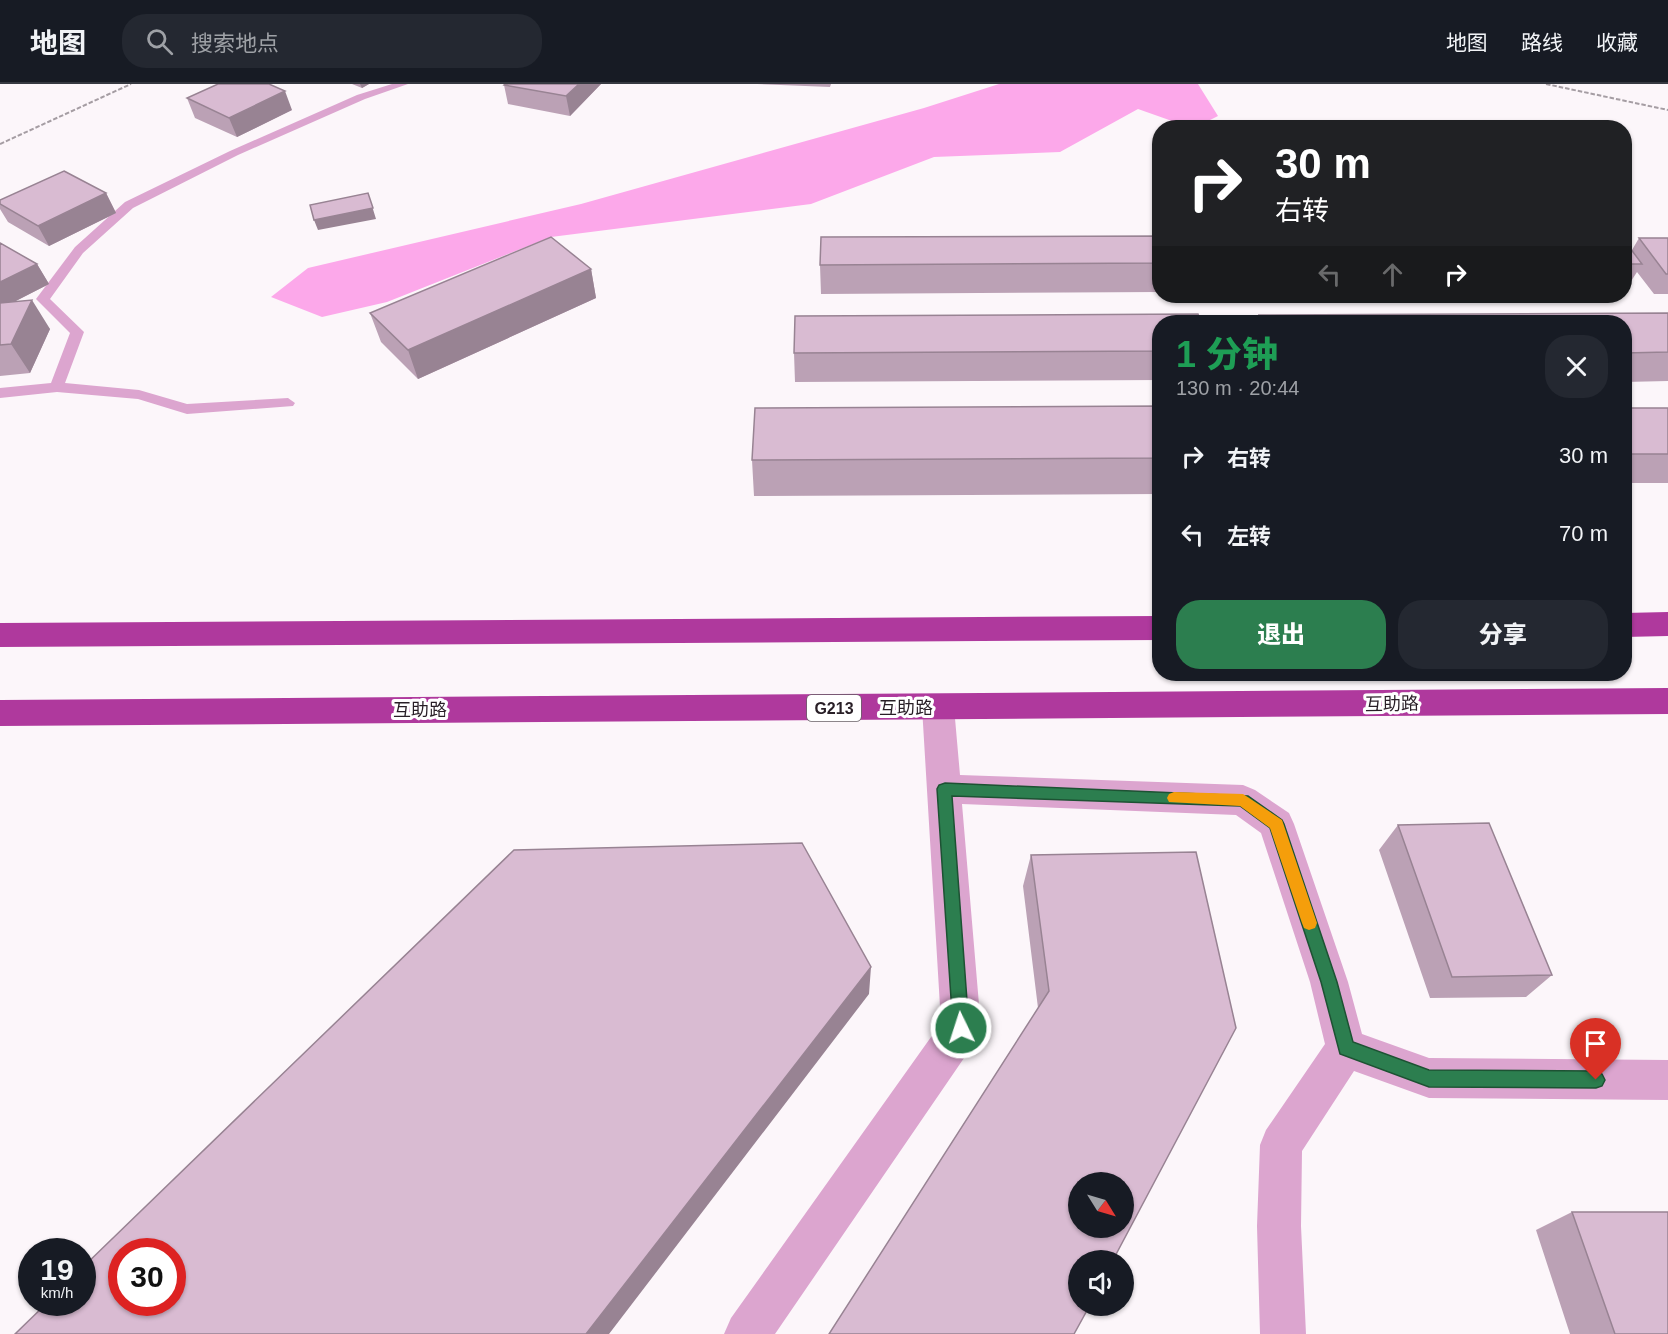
<!DOCTYPE html>
<html lang="zh">
<head>
<meta charset="utf-8">
<style>
  :root { --surface:#171b24; --page:#242831; --text:#f1f3f6; --muted:#9ea1a6; --line:#363941; --accent:#2c7e4f }
  body { margin:0; font-family:Helvetica,"Noto Sans SC",sans-serif; background:var(--page); color:var(--text); height:100vh; display:flex; flex-direction:column; font-size:22px; white-space:nowrap }
  * { box-sizing:border-box; margin:0 }
  p { font-size:20px; color:var(--muted) }
  .icon { flex:none; width:33px; height:33px; fill:none; stroke:currentColor; stroke-width:2; stroke-linecap:round; stroke-linejoin:round }
  .map { position:relative; flex:1; overflow:hidden }
  .panel { position:absolute; left:1152px; top:231px; width:480px; height:366px; display:flex; flex-direction:column; background:var(--surface); border-radius:24px; box-shadow:0 2px 4px #0004 }
  .panel>* { flex:none }
  .guide { position:absolute; left:1152px; top:36px; width:480px; height:183px; border-radius:24px; box-shadow:0 2px 4px #0004; background:#202124; color:#fff; overflow:hidden }
  .needle { width:39px; rotate:127deg }
  .buttons { position:absolute; left:1068px; top:1088px; display:grid; gap:12px }
  .buttons a { display:grid; place-items:center; width:66px; height:66px; border-radius:50%; background:var(--surface); box-shadow:0 2px 4px #0004; font-size:30px }
  .speed { position:absolute; left:18px; top:1154px; display:flex; gap:12px; font-size:30px; font-weight:700; text-align:center }
  .speed>* { display:grid; place-content:center; width:78px; height:78px; border-radius:50%; background:var(--surface); box-shadow:0 2px 4px #0004; line-height:1 }
  .speed small { font-size:15px; font-weight:400 }
  .speed .limit { border:9px solid #d22; background:#fff; color:#111 }
  .pin { position:absolute; display:grid; place-items:center; width:51px; height:51px; color:#fff; margin:-62px -26px; border-radius:50% 50% 50% 0; rotate:-45deg; box-shadow:0 0 6px #0007 }
  .pin .icon { rotate:45deg }
  .me { position:absolute; width:66px; margin:-33px; rotate:356deg; stroke-linejoin:round; filter:drop-shadow(0 0 4px #0008) }
  .turn { display:flex; align-items:center; gap:21px; height:126px; padding:0 24px; font-size:27px }
  .turn .icon { width:78px; height:78px; stroke-width:2.5 }
  .turn b { display:block; font-size:42px; line-height:51px }
  .lanes { display:flex; align-items:center; height:57px; padding:0 24px; background:#0003; justify-content:center; gap:30px; direction:ltr }
  .lanes .off { opacity:.35 }
  .round { display:grid; place-items:center; flex:none; width:63px; height:63px; border-radius:24px; background:var(--page) }
  .head { display:flex; align-items:center; justify-content:space-between; height:102px; padding:0 24px }
  h1 { font-size:36px; font-weight:800; line-height:45px; color:#1e9e55 }
  .cta { display:flex; gap:12px; margin-top:auto; padding:12px 24px }
  .cta a { flex:1; height:69px; border-radius:24px; background:var(--accent); color:#fff; font-size:24px; font-weight:800; line-height:69px; text-align:center }
  .cta a+a { background:var(--page); color:var(--text) }
  ul { padding:0; list-style:none }
  li { display:flex; align-items:center; gap:18px; height:78px; padding:0 24px }
  li div { flex:1 }
  li b { display:block; font-size:22px }
  li em { font-style:normal }
  header { display:flex; align-items:center; gap:36px; box-sizing:border-box; height:84px; padding:0 30px; background:var(--surface); border-bottom:2px solid var(--line) }
  header strong { font-size:28px }
  nav { display:flex; gap:33px; margin-inline-start:auto; font-size:21px }
  .search { width:420px; height:54px; background:var(--page); display:flex; align-items:center; gap:15px; box-sizing:border-box; padding:0 21px; border-radius:24px; color:var(--muted); font-size:22px }
  .map>svg:first-child { display:block }
  .water { fill:#fca8ea }
  .lines { fill:none; stroke-linecap:round; stroke-linejoin:round }
  .path { stroke:#a59da3; stroke-width:2; stroke-dasharray:4.5 2; stroke-linecap:butt }
  .lane { fill:#dca5cf; fill-rule:evenodd }
  .street { fill:#dca5cf; fill-rule:evenodd }
  .highway { fill:#af399d; fill-rule:evenodd }
  .wall { fill:#bba1b5 }
  .shaded-wall { fill:#988393 }
  .building { fill:#d9bbd2; stroke:#988393; stroke-width:1.5; fill-rule:evenodd }
  .route { fill:#2c7e4f; stroke:#1d5233; stroke-width:1.5 }
  .slow { fill:#f59e0b }
  .labels { text-anchor:middle; stroke-width:6; stroke-linejoin:round; paint-order:stroke }
  .shield { fill:#fff; stroke:#686267; stroke-width:1.5 }
  .shield-label { font-size:16px; font-weight:bold; fill:#281e26 }
  .street-label { font-size:18px; fill:#281e26; stroke:#fff }
</style>
</head>
<body>
<header>
<strong>地图</strong>
<div class="search"><svg class="icon" aria-label="search" viewBox="0 0 24 24"><circle cx="10" cy="10" r="6"/><path d="M15 15l6 6"/></svg>搜索地点</div>
<nav><a>地图</a><a>路线</a><a>收藏</a></nav>
</header>
<div class="map">
<svg width="1668" height="1250" viewBox="0 0 1668 1250">
  <rect width="100%" height="100%" fill="#fcf6fa"/>
  <path class="water" d="M999 0H1198L1218 32 1196 43H1189L1138 25 1060 68 934 73 811 120 551 153 387 218 322 233 271 213 308 184 581 120 924 24Z"/>
  <g class="lines">
    <path class="path" d="M1546 0 1668 26
      M0 60 131 0"/>
    <path class="lane" d="M392 0H408L365 15 238 71 133 124 83 169 50 215 84 248 65 299 139 306 187 320 288 314 295 319 293 322 187 330 138 315 57 308 0 314V304L51 299 70 249 36 215 75 163 125 118 230 67 357 11Z"/>
    <path class="street" d="M938 610 950 614 954 623 960 691 1243 701 1255 706 1289 729 1294 740 1348 898 1362 950 1429 974 1668 976V1016L1429 1014 1354 987 1302 1067 1301 1142 1306 1250H1260L1257 1142 1260 1061 1266 1046 1325 960 1310 898 1261 749 1236 731 962 720 981 944 975 958 775 1250H724L731 1234 941 939 922 623 926 614Z"/>
    <path class="highway" d="M1668 528V552L1624 553V529Z
      M1160 532V556L0 563V539Z
      M1668 604V630L0 642V616Z"/>
  </g>
  <path class="wall" d="M352 0H369L362 4Z
    M601 0 570 32 508 20 504 1Z
    M757 0H831L830 3Z
    M187 14 292 26 237 53 195 34Z
    M106 109 116 129 49 162 8 138 0 125V116Z
    M1160 152V208L821 210 820 181Z
    M1639 154H1668V210H1654L1637 188 1624 208V156L1632 166Z
    M0 159 37 180 49 200 14 218 50 245 30 289 0 292Z
    M591 185 596 214 418 295 381 258 370 229Z
    M1668 229V297L1624 298V238H1257L1259 231Z
    M1160 238V296L795 298 794 269Z
    M1160 322V410L754 412 752 376Z
    M1624 324H1668V399H1624Z
    M1398 741 1552 891 1526 913 1430 914 1379 766Z
    M1196 768 1038 924 1023 802 1031 771Z
    M1572 1128 1668 1250H1570L1536 1146Z"/>
  <path class="shaded-wall" d="M360 0H369L362 4Z
    M579 0H601L570 32 566 12Z
    M285 7 292 26 237 53 229 34Z
    M106 109 116 129 49 162 38 142Z
    M368 109 376 135 318 146 314 136Z
    M37 180 49 200 0 225V198Z
    M591 185 596 214 418 295 408 266Z
    M32 216 50 245 30 289 11 260Z
    M871 883 869 910 609 1250H586Z"/>
  <path class="building" d="M218 0H269L285 7 229 34 187 14Z
    M505 0H579L566 12 504 1Z
    M64 87 106 109 38 142 0 120V116Z
    M368 109 373 124 314 136 310 121Z
    M1160 152V179L820 181 821 153Z
    M551 153 591 185 408 266 370 229Z
    M1639 154H1668V190H1666Z
    M1624 156 1642 180H1624Z
    M0 159 37 180 0 198Z
    M32 216 11 260 0 261V219Z
    M1668 229V268L1624 269V238H1262L1259 231Z
    M1198 230 1201 238H1160V267L794 269 795 232Z
    M1160 322V374L752 376 755 324Z
    M1624 324H1668V370H1624Z
    M1489 739 1552 891 1452 893 1398 741Z
    M802 759 871 883 586 1250H15L48 1218H82V1184L514 766ZM122 1167H172V1218H122Z
    M1196 768 1236 944 1113 1176H1078V1221H1090L1074 1250H829L1049 907 1031 771ZM1078 1098H1124V1143H1078Z
    M1572 1128H1668V1250H1615Z"/>
  <path class="route" d="M945 699 1248 712 1282 736 1284 740 1337 898 1353 958 1429 986 1596 987 1602 990 1605 996 1602 1002 1596 1004 1429 1003 1340 970 1321 898 1270 744 1240 722 952 712 969 944 967 950 961 952 955 950 953 944 937 705 939 701Z"/>
  <path class="slow" d="M1174 708 1243 710 1282 736 1317 839 1315 844 1309 846 1304 844 1302 839 1270 744 1240 722 1169 718 1167 714 1169 710Z"/>
  <g class="labels">
    <rect class="shield" x="807" y="611" width="54" height="26" rx="4.5"/>
    <g class="shield-label">
      <text x="834" y="630">G213</text>
    </g>
    <g class="street-label">
      <text transform="translate(1392 620) rotate(-1)" y="6">互助路</text>
      <text x="906" y="630">互助路</text>
      <text x="420" y="632">互助路</text>
    </g>
  </g>
</svg>
<div class="buttons">
<a><svg class="needle" viewBox="-14 -14 28 28"><path d="M0-13l5 13h-10z" fill="#e53935"/><path d="M0 13l5-13h-10z" fill="#9ea1a6"/></svg></a>
<a><svg class="icon" aria-label="sound" viewBox="0 0 24 24"><path d="M4 9h4l5-4v14l-5-4H4zM17 9q2 3 0 6"/></svg></a>
</div>
<div class="speed"><div>19<small>km/h</small></div><div class="limit">30</div></div>
<div class="pin" style="left:1596px;top:996px;background:#d93025"><svg class="icon" aria-label="arrive" viewBox="0 0 24 24"><path d="M6 21V4h12l-3 4 3 4H6"/></svg></div>
<svg class="me" style="left:961px;top:944px" viewBox="-20 -20 40 40"><circle r="17" fill="#2c7e4f" stroke="#fff" stroke-width="3"/><path d="M0-11L8 9 0 5-8 9z" fill="#fff"/></svg>
<div class="guide">
<div class="turn"><svg class="icon" aria-label="right" viewBox="0 0 24 24"><path d="M7 20v-9h11M14 6l5 5-5 5"/></svg><div><b>30 m</b>右转</div></div>
<div class="lanes"><svg class="icon off" aria-label="left" viewBox="0 0 24 24"><path d="M17 20v-9H6M10 6l-5 5 5 5"/></svg><svg class="icon off" aria-label="ahead" viewBox="0 0 24 24"><path d="M12 20V5M6 11l6-6 6 6"/></svg><svg class="icon" aria-label="right" viewBox="0 0 24 24"><path d="M7 20v-9h11M14 6l5 5-5 5"/></svg></div>
</div>
<section class="panel">
<div class="head"><div><h1>1 分钟</h1><p>130 m · 20:44</p></div><a class="round"><svg class="icon" aria-label="close" viewBox="0 0 24 24"><path d="M6 6l12 12M18 6L6 18"/></svg></a></div>
<ul>
<li><svg class="icon" aria-label="right" viewBox="0 0 24 24"><path d="M7 20v-9h11M14 6l5 5-5 5"/></svg><div><b>右转</b></div><em>30 m</em></li>
<li><svg class="icon" aria-label="left" viewBox="0 0 24 24"><path d="M17 20v-9H6M10 6l-5 5 5 5"/></svg><div><b>左转</b></div><em>70 m</em></li>
</ul>
<div class="cta"><a>退出</a><a>分享</a></div>
</section>
</div>
</body>
</html>
